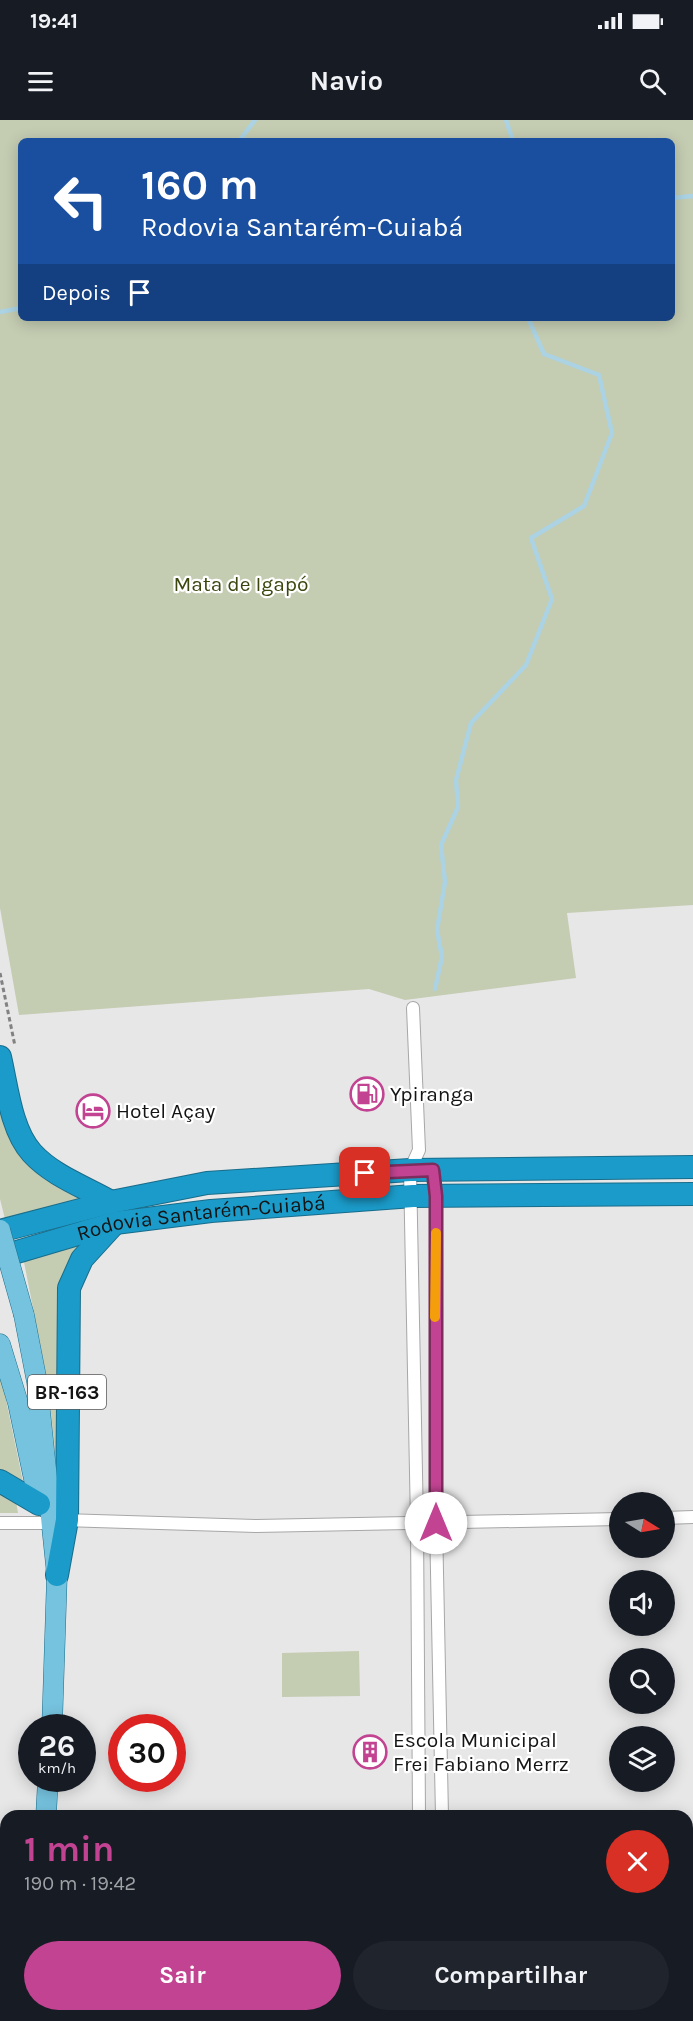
<!DOCTYPE html>
<html lang="pt">
<head>
<meta charset="utf-8">
<style>
  :root { --surface:#171b24; --page:#20242c; --text:#f1f3f6; --muted:#9ea1a6; --accent:#c14391 }
  body { margin:0; font-family:Karla,sans-serif; background:var(--page); color:var(--text); height:100vh; display:flex; flex-direction:column; font-size:22px; white-space:nowrap }
  * { box-sizing:border-box; margin:0 }
  p { font-size:20px; color:var(--muted) }
  .icon { flex:none; width:33px; height:33px; fill:none; stroke:currentColor; stroke-width:2; stroke-linecap:round; stroke-linejoin:round }
  .map { position:relative; flex:1; overflow:hidden }
  .side { position:absolute; left:0px; top:1690px; width:693px; height:212px; display:flex; flex-direction:column; background:var(--surface); border-radius:18px 18px 0 0; box-shadow:0 3px 15px #0003 }
  .side>* { flex:none }
  .top-card { position:absolute; left:18px; top:18px; width:657px; height:183px; border-radius:9px; box-shadow:0 3px 15px #0003; background:#1a4fa0; color:#fff; overflow:hidden }
  .needle { width:39px; rotate:101deg }
  .controls { position:absolute; left:609px; top:1372px; display:grid; gap:12px }
  .controls a { display:grid; place-items:center; width:66px; height:66px; border-radius:50%; background:var(--surface); box-shadow:0 3px 15px #0003; font-size:30px }
  .speed { position:absolute; left:18px; top:1594px; display:flex; gap:12px; font-size:30px; font-weight:700; text-align:center }
  .speed>* { display:grid; place-content:center; width:78px; height:78px; border-radius:50%; background:var(--surface); box-shadow:0 3px 15px #0003; line-height:1 }
  .speed small { font-size:15px; font-weight:400 }
  .speed .limit { border:9px solid #d22; background:#fff; color:#111 }
  .pin { position:absolute; display:grid; place-items:center; width:51px; height:51px; color:#fff; margin:-26px; border-radius:12px; box-shadow:0 3px 9px #0006 }
  .me { position:absolute; width:66px; margin:-33px; rotate:0deg; stroke-linejoin:round; filter:drop-shadow(0 0 4px #0008) }
  .turn { display:flex; align-items:center; gap:21px; height:126px; padding:0 24px; font-size:27px }
  .turn .icon { width:78px; height:78px; stroke-width:2.5 }
  .turn b { display:block; font-size:42px; line-height:51px }
  .then { display:flex; align-items:center; height:57px; padding:0 24px; background:#0003; gap:12px; font-size:22px }
  .round { display:grid; place-items:center; flex:none; width:63px; height:63px; border-radius:32px; background:var(--page) }
  .summary { display:flex; align-items:center; justify-content:space-between; height:102px; padding:0 24px }
  h1 { font-size:36px; font-weight:700; line-height:45px; color:var(--accent) }
  .cta { display:flex; gap:12px; margin-top:auto; padding:12px 24px }
  .cta a { flex:1; height:69px; border-radius:36px; background:var(--accent); color:#fff; font-size:24px; font-weight:700; line-height:69px; text-align:center }
  .cta a+a { background:var(--page); color:var(--text) }
  .status { display:flex; justify-content:space-between; align-items:center; height:42px; padding:0 30px; background:var(--surface); direction:ltr }
  .status svg { height:16px; fill:currentColor }
  header { display:flex; justify-content:space-between; align-items:center; height:78px; padding:0 24px; background:var(--surface); font-size:27px; font-weight:700 }
  .map>svg:first-child { display:block }
  .green { fill:#c4ccb2; fill-rule:evenodd }
  .lines { fill:none; stroke-linecap:round; stroke-linejoin:round }
  .stream { stroke:#abd3e3; stroke-width:4.5 }
  .street-casing { stroke:#a7a7a8; stroke-width:14 }
  .primary-casing { stroke:#196c8a; stroke-width:21 }
  .highway-casing { stroke:#196c8a; stroke-width:24 }
  .path { stroke:#828283; stroke-width:3; stroke-dasharray:4.5 3; stroke-linecap:butt }
  .street { stroke:#fff; stroke-width:12 }
  .primary { stroke:#76c3df; stroke-width:20 }
  .highway { stroke:#1b9bc9; stroke-width:22 }
  .primary-bridge-casing { stroke:#196c8a; stroke-width:21; stroke-linecap:butt }
  .primary-bridge { stroke:#76c3df; stroke-width:20 }
  .route-casing { stroke:#7d2c5e; stroke-width:15 }
  .route { stroke:#c14391; stroke-width:10 }
  .slow { stroke:#f59e0b; stroke-width:10 }
  .labels { text-anchor:middle; stroke-width:4.5; stroke-linejoin:round; paint-order:stroke }
  .shield { fill:#fff; stroke:#5a5a5a; stroke-width:1.5 }
  .shield-label { font-size:20px; font-weight:bold; fill:#141414 }
  .park-label { font-size:21px; fill:#3a460e; stroke:#fff }
  .poi-label { font-size:21px; fill:#141414; stroke:#fff; text-anchor:start }
  .street-label { font-size:21px; fill:#141414; stroke:#fff }
</style>
</head>
<body>
<div class="status"><b>19:41</b><svg viewBox="0 0 49 12"><path d="M0 12V9h3v3zM5 12V6h3v6zM10 12V3h3v9zM15 12V0h3v12zM26 1h20v11H26zM47 4h2v5h-2z"/></svg></div>
<header><svg class="icon" aria-label="menu" viewBox="0 0 24 24"><path d="M4 6h16M4 12h16M4 18h16"/></svg>Navio<svg class="icon" aria-label="search" viewBox="0 0 24 24"><circle cx="10" cy="10" r="6"/><path d="M15 15l6 6"/></svg></header>
<div class="map">
<svg width="693" height="1901" viewBox="0 0 693 1901">
  <rect width="100%" height="100%" fill="#e7e7e8"/>
  <path class="green" d="M0 0H693V785L567 793 576 858 405 880 369 869 19 895 0 788ZM21 21H672V198H21Z
    M0 937 19 1012 98 1075 5 1099 0 1079Z
    M93 1118 78 1135 61 1389 48 1264 24 1142Z
    M0 1251 23 1362 0 1350Z
    M0 1371 16 1381 18 1393H0Z
    M359 1531 360 1576 282 1577V1533Z"/>
  <g class="lines">
    <path class="stream" d="M506 0 513 21
      M239 21 255 0
      M672 78 693 76
      M0 192 21 188
      M435 869 442 837 437 810 445 762 441 725 458 687 456 660 471 603 526 545 552 479 531 418 584 386 612 313 599 255 544 234 528 198"/>
    <g class="street-casing">
      <path id="street" d="M413 888 419 1030 410 1050 417 1403 419 1696
        M431 1048 436 1076V1403L442 1696
        M664 1398 693 1397
        M63 1400 256 1406 620 1399
        M0 1403H42
        M687 1726H693
        M0 1730H6
        M425 1896 426 1901
        M449 1896V1901"/>
    </g>
    <g class="primary-casing">
      <path id="primary" d="M24 1195 37 1262 57 1455 52 1608
        M0 1224 18 1283 38 1378
        M46 1696 48 1659
        M18 1901 19 1896"/>
    </g>
    <g class="highway-casing">
      <g id="highway">
        <path d="M0 937C7 967 11 1010 32 1033 53 1056 85 1067 111 1082"/>
        <path d="M0 1111 111 1082 207 1063 410 1050 693 1047"/>
        <path id="s1" d="M0 1137 115 1103 211 1091 413 1076 693 1074"/>
        <path d="M0 1361 39 1384"/>
        <path d="M57 1455 67 1400 69 1168 82 1139 114 1104"/>
      </g>
    </g>
    <path class="path" d="M0 853 15 926"/>
    <use href="#street" class="street"/>
    <use href="#primary" class="primary"/>
    <use href="#highway" class="highway"/>
    <g class="primary-bridge-casing">
      <path id="primary-bridge" d="M0 1110 24 1195"/>
    </g>
    <use href="#primary-bridge" class="primary-bridge"/>
  </g>
  <g class="lines">
    <g class="route-casing">
      <path id="route" d="M365 1053 433 1050 436 1076V1403"/>
    </g>
    <use href="#route" class="route"/>
    <path class="slow" d="M435 1197 436 1113"/>
  </g>
  <defs>
    <g id="fuel-ring" transform="scale(1.725)"><circle r="9.5" fill="#fff" stroke="#c14391" stroke-width="1.5"/><path d="M-5.5-6h7V0h2V4h1.3V-2.5L3-4.5l.8-.8L6-3V5H2.5V1h-1V6h-7ZM-4.2-4.7v3.2H.2V-4.7Z" fill="#c14391"/></g>
    <g id="hotel-ring" transform="scale(1.725)"><circle r="9.5" fill="#fff" stroke="#c14391" stroke-width="1.5"/><path d="M-6-4.5h1.5V1H6V5H4.5V3h-9V5H-6ZM-4 0a1.8 1.8 0 1 1 3.6 0ZM.5 0V-2.5h3Q6-2.5 6 0Z" fill="#c14391"/></g>
    <g id="building-ring" transform="scale(1.725)"><circle r="9.5" fill="#fff" stroke="#c14391" stroke-width="1.5"/><path d="M-4-6H4V6H1V3H-1V6H-4ZM-2.5-4.3h1.7v1.8h-1.7ZM.8-4.3h1.7v1.8H.8ZM-2.5-1h1.7V.8h-1.7ZM.8-1h1.7V.8H.8Z" fill="#c14391"/></g>
  </defs>
  <g fill-rule="evenodd">
    <use href="#fuel-ring" x="367" y="974"/>
    <use href="#hotel-ring" x="93" y="991"/>
    <use href="#building-ring" x="370" y="1632"/>
  </g>
  <g class="labels">
    <rect class="shield" x="28" y="1255" width="78" height="34" rx="4.5"/>
    <g class="shield-label">
      <text x="67" y="1279">BR-163</text>
    </g>
    <g class="park-label">
      <text x="241" y="471">Mata de Igapó</text>
    </g>
    <g class="poi-label">
      <text x="390" y="981">Ypiranga</text>
      <text x="116" y="998">Hotel Açay</text>
      <text x="393" y="1627">Escola Municipal<tspan x="393" dy="24">Frei Fabiano Merrz</tspan></text>
    </g>
    <g class="street-label">
      <text dy="7" stroke="none"><textPath href="#s1" startOffset="206">Rodovia Santarém-Cuiabá</textPath></text>
    </g>
  </g>
</svg>
<div class="controls">
<a><svg class="needle" viewBox="-14 -14 28 28"><path d="M0-13l5 13h-10z" fill="#e53935"/><path d="M0 13l5-13h-10z" fill="#9ea1a6"/></svg></a>
<a><svg class="icon" aria-label="sound" viewBox="0 0 24 24"><path d="M4 9h4l5-4v14l-5-4H4zM17 9q2 3 0 6"/></svg></a>
<a><svg class="icon" aria-label="search" viewBox="0 0 24 24"><circle cx="10" cy="10" r="6"/><path d="M15 15l6 6"/></svg></a>
<a><svg class="icon" aria-label="layers" viewBox="0 0 24 24"><path d="M12 4l9 5-9 5-9-5zM3 14l9 5 9-5"/></svg></a>
</div>
<div class="speed"><div>26<small>km/h</small></div><div class="limit">30</div></div>
<div class="pin" style="left:365px;top:1053px;background:#d93025"><svg class="icon" aria-label="arrive" viewBox="0 0 24 24"><path d="M6 21V4h12l-3 4 3 4H6"/></svg></div>
<svg class="me" style="left:436px;top:1403px" viewBox="-20 -20 40 40"><circle r="19" fill="#fff"/><path d="M0-13L10 11 0 6-10 11z" fill="#c14391"/></svg>
<div class="top-card">
<div class="turn"><svg class="icon" aria-label="left" viewBox="0 0 24 24"><path d="M17 20v-9H6M10 6l-5 5 5 5"/></svg><div><b>160 m</b>Rodovia Santarém-Cuiabá</div></div>
<div class="then">Depois<svg class="icon" aria-label="arrive" viewBox="0 0 24 24"><path d="M6 21V4h12l-3 4 3 4H6"/></svg></div>
</div>
<section class="side">
<div class="summary"><div><h1>1 min</h1><p>190 m · 19:42</p></div><a class="round" style="background:#d93025;color:#fff"><svg class="icon" aria-label="close" viewBox="0 0 24 24"><path d="M6 6l12 12M18 6L6 18"/></svg></a></div>
<div class="cta"><a>Sair</a><a>Compartilhar</a></div>
</section>
</div>
</body>
</html>
